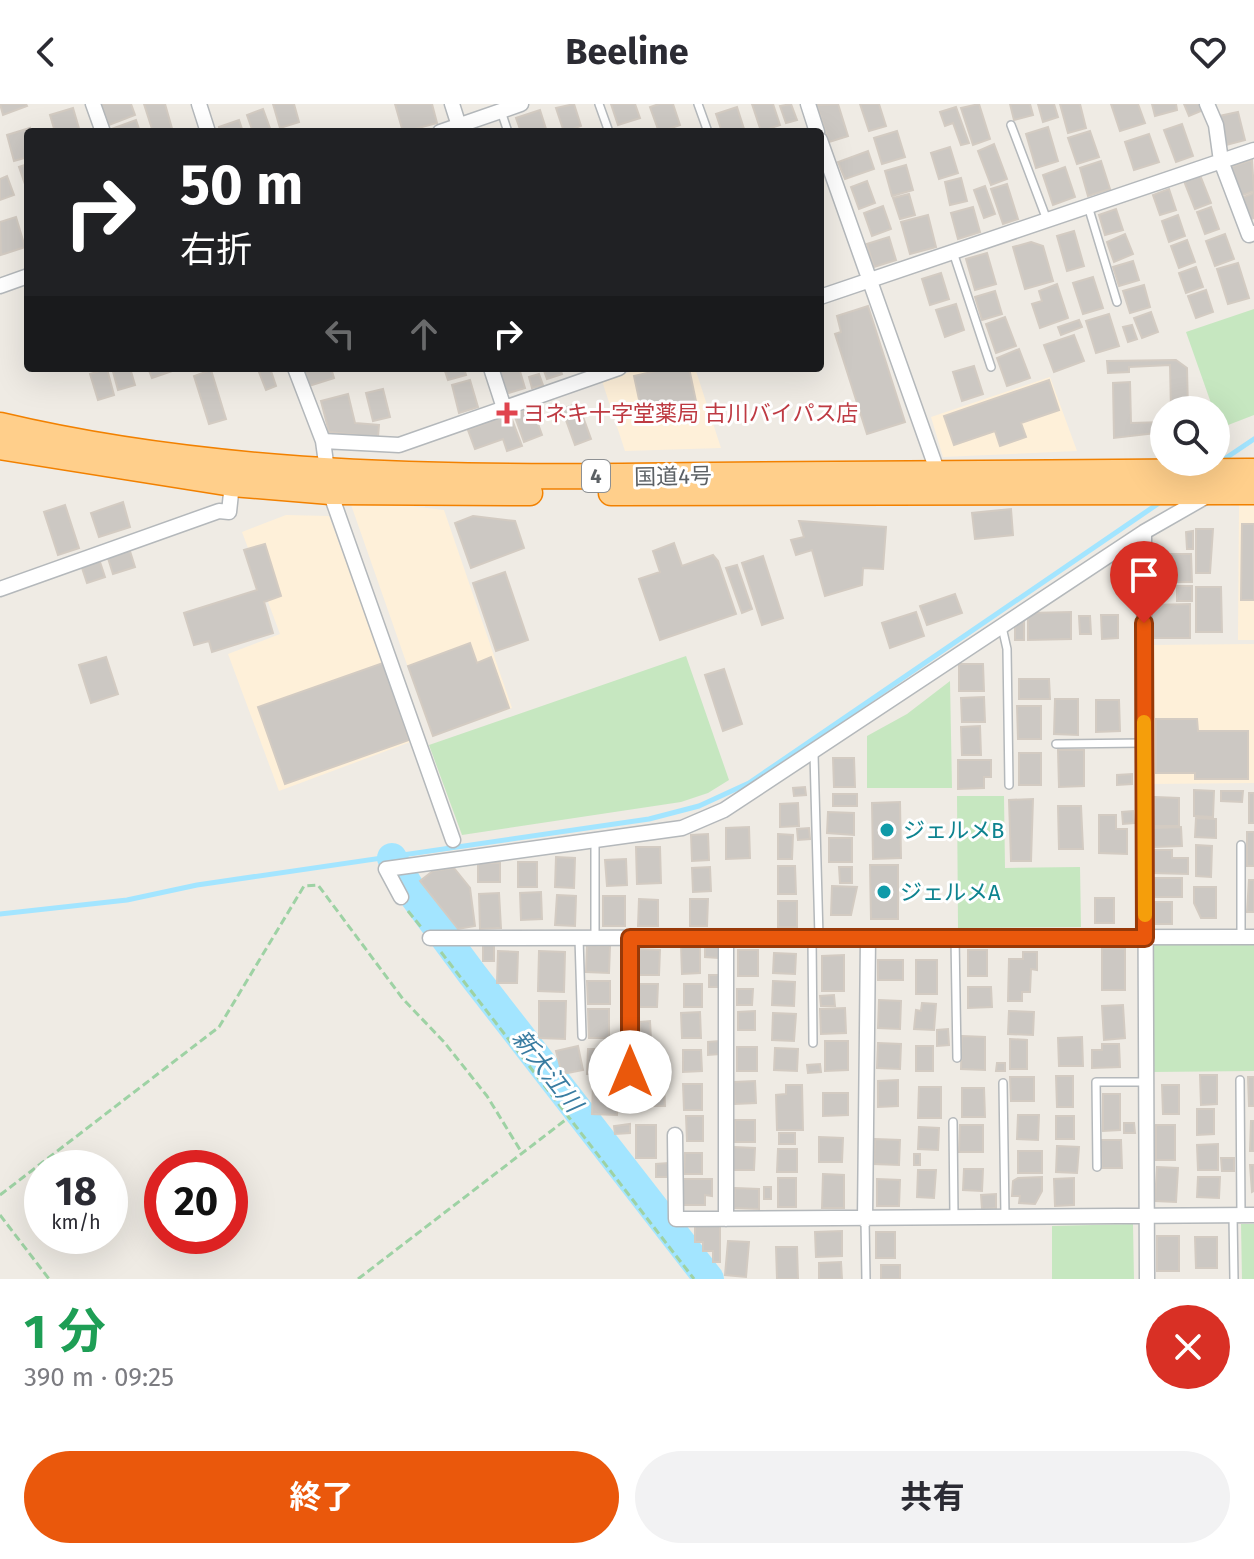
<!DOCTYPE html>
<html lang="ja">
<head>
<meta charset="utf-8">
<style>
  :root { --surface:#fff; --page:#f2f2f3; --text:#2b2b33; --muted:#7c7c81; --accent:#ea580c }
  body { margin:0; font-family:"Fira Sans","Noto Sans JP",sans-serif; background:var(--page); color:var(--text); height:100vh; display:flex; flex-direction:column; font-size:30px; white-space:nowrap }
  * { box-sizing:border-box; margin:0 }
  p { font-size:26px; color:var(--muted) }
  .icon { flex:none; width:44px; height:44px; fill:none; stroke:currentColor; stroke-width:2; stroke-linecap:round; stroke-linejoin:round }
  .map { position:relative; height:1175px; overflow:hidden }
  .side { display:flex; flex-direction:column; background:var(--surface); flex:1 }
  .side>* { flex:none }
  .hud { position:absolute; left:24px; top:24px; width:800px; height:244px; border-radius:8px; box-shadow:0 8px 32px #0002; background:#202124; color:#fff; overflow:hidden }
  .buttons { position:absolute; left:1150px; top:292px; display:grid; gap:16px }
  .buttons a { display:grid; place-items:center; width:80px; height:80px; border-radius:50%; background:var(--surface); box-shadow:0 8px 32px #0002; font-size:40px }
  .speed { position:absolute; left:24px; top:1046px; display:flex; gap:16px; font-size:40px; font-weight:700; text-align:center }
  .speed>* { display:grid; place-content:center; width:104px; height:104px; border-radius:50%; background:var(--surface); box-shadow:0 8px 32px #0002; line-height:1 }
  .speed small { font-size:20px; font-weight:400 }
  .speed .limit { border:12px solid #d22; background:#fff; color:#111 }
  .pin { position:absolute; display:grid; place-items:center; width:68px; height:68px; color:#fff; margin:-82px -34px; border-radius:50% 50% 50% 0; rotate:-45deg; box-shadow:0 0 8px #0007 }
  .pin .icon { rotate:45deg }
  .me { position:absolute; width:88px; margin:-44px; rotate:0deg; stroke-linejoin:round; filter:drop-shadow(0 0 6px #0008) }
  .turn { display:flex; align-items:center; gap:28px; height:168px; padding:0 24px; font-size:36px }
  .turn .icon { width:104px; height:104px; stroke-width:2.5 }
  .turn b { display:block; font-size:56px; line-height:68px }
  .lanes { display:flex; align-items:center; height:76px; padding:0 24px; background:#0003; justify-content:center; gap:40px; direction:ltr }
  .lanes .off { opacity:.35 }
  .round { display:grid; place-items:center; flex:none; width:84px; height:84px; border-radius:42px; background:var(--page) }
  .overview { display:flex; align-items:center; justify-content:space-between; height:136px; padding:0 24px }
  h1 { font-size:48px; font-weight:700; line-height:60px; color:#1e9e55 }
  .cta { display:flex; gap:16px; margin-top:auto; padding:16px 24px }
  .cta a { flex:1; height:92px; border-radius:48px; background:var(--accent); color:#fff; font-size:32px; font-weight:700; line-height:92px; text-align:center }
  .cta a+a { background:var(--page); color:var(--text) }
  header { display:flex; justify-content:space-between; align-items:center; height:104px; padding:0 24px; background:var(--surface); font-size:36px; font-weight:700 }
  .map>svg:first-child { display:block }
  .commercial { fill:#fef0d9 }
  .green { fill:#c6e7c0 }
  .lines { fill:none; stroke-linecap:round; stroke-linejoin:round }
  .stream { stroke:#a3e5ff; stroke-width:5 }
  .river { stroke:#a3e5ff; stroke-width:30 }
  .building { fill:#ccc8c3; stroke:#d3cbc2; stroke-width:2 }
  .lane-casing { stroke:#b4b8bb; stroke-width:10 }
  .street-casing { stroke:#b4b8bb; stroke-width:17 }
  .highway-casing { stroke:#f28100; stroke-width:27 }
  .path { stroke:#9ed2a4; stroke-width:3; stroke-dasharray:8 4; stroke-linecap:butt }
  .lane { stroke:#fff; stroke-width:7 }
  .street { stroke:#fff; stroke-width:14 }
  .highway { stroke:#ffcf8b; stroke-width:24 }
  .route-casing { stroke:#983908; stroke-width:20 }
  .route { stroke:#ea580c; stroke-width:14 }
  .slow { stroke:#f59e0b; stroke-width:14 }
  .health-dot { fill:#e0444e; stroke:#fff; stroke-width:3 }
  .culture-dot { fill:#0f9aa8; stroke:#fff; stroke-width:3 }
  .labels { text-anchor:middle; stroke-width:6; stroke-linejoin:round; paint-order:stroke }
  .shield { fill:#fff; stroke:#8d9093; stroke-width:2 }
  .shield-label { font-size:20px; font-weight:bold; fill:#5c6165 }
  .health-label { font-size:22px; fill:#be3a42; stroke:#fff; text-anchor:start }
  .street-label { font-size:22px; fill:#5c6165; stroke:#fff }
  .culture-label { font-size:22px; fill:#0d838f; stroke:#fff; text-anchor:start }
  .water-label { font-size:24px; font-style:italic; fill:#397ca1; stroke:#fff }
</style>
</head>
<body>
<header><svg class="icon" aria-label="back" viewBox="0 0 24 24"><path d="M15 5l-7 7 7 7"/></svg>Beeline<svg class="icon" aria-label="heart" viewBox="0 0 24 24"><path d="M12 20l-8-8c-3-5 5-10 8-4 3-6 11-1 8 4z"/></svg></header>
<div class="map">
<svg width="1254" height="1175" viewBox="0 0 1254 1175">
  <rect width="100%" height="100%" fill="#efebe4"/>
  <path class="commercial" d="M642 264H695L721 344 625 347 602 277Z
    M1050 273 1077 347 943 353 931 313Z
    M349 395 444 406 512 604 432 632Z
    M1239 401 1254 402V536H1238Z
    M286 411 329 412 413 637 279 687 228 550 280 530 242 428Z
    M1254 540V679L1150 680V541Z"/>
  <path class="green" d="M1254 205V311L1223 323 1218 319 1186 228Z
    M686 552 729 676 708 689 681 698 462 731 429 641Z
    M950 577 952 684H867V632L907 610Z
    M957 692H1004L1005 764 1080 763 1081 823 958 824Z
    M1254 839V967L1152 968 1151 841Z
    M1133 1120 1134 1175H1052V1122Z
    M1241 1120H1254V1175H1242Z"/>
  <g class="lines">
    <path class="stream" d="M1220 358 1254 335
      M0 810 127 796 197 781 649 715 699 702 749 679 1162 397"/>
    <path class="river" d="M392 754 415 793 472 870 709 1175"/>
  </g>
  <path class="building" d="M0 0H26L27 2 3 11Z
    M101 0H131L135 11 109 21Z
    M144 0H165L173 28H153Z
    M273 0H294L299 18 280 24Z
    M395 0H432L437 19 403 28Z
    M574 0 581 22 564 28 556 4Z
    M611 0H635L640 14 618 21Z
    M659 0H673L680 21 659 28 650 3Z
    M752 0H773L780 21 761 27Z
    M791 0 797 16 786 19 780 2Z
    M838 0 848 32 829 38 817 1Z
    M860 0H879L886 22 869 27Z
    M979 0 990 35 973 41 961 4Z
    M1010 0H1030L1033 11 1014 16Z
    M1038 0H1054L1058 13 1043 18Z
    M1060 0H1080L1086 24 1068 29Z
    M1111 0H1138L1145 19 1120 27Z
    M1152 0H1176L1177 6 1155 12Z
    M1184 0H1199L1201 7 1189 12Z
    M737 3 744 25 722 28 716 10Z
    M956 3 969 39 961 41 953 19 945 22 940 8Z
    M73 4 80 28H55L50 11Z
    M263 5 271 27 253 28 247 11Z
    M540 6 547 28H521L516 14Z
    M1238 8 1245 36 1226 41 1219 12Z
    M136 16 140 28H112L111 25Z
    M239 16 243 28H220L219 23Z
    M1182 20 1193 52 1176 58 1164 26Z
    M1048 23 1058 57 1036 64 1026 30Z
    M30 24 28 53 14 57 7 31Z
    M897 27 905 53 882 60 874 34Z
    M1090 27 1099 53 1077 60 1068 34Z
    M1149 30 1159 58 1134 66 1125 38Z
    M994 40 1007 75 991 81 978 47Z
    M950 43 958 69 939 75 931 49Z
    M868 47 874 65 845 75 838 58Z
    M1252 56 1254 87 1240 92 1230 63Z
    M1101 57 1110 85 1088 92 1080 64Z
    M28 60V89L19 63Z
    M906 61 913 86 892 92 885 67Z
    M1065 63 1075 93 1053 101 1043 71Z
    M1200 71 1211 99 1195 105 1184 77Z
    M7 72 14 91 0 96V75Z
    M961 74 967 97 950 101 945 78Z
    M867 77 875 99 859 105 851 83Z
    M1007 80 1018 115 1003 120 991 85Z
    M985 82 995 110 984 114 974 86Z
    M1169 85 1176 106 1160 111 1153 91Z
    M1254 89V114L1249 116 1241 94Z
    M909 90 915 111 900 115 893 94Z
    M883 102 891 125 872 132 864 109Z
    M973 103 980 128 958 135 951 109Z
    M1211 103 1219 125 1205 130 1197 108Z
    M1116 105 1123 126 1105 131 1099 111Z
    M928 111 936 143 910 150 901 118Z
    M1178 111 1185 132 1169 138 1162 117Z
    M16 113 25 143 1 151 0 118Z
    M1074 127 1084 162 1067 167 1057 132Z
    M1125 130 1133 150 1114 158 1107 138Z
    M1225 130 1234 155 1215 162 1206 137Z
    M889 133 896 156 874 163 867 140Z
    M1187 136 1195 158 1179 164 1171 142Z
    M1031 138 1043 142 1053 177 1025 185 1013 143Z
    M987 149 996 180 975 186 966 155Z
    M1133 157 1139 176 1119 182 1113 163Z
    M1238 159 1249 194 1228 200 1217 165Z
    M1196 163 1203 183 1186 189 1179 169Z
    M941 169 949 195 930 201 922 175Z
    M1093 173 1103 204 1083 210 1073 179Z
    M1057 180 1068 214 1040 224 1032 200 1042 197 1039 187Z
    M1144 181 1150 203 1130 209 1123 187Z
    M1206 186 1213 208 1196 214 1188 192Z
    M995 187 1002 210 982 216 975 193Z
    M956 200 964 226 945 233 936 206Z
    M868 202 905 318 867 330 835 230 841 228 837 212Z
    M1151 208 1158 228 1142 234 1134 214Z
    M1109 210 1119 242 1096 249 1086 217Z
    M1005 213 1016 242 996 249 986 220Z
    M1079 216 1082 223 1061 231 1058 223Z
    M1132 221 1137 235 1128 238 1123 223Z
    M1074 231 1084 257 1054 268 1044 241Z
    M1019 245 1030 274 1007 282 997 254Z
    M1176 256 1187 264 1188 306H1171L1170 261 1129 263V268L1108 269 1107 257Z
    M974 262 983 290 962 297 953 268Z
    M112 264H130L135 281 118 286Z
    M148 264H177L178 265 152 274Z
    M270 264 276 282 266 286 259 268Z
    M304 264H331L334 274 309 282Z
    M444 264H464L466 271 448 276Z
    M519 264 525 284 505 290 497 266Z
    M543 264H560L562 270 547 275Z
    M669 264H689L697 302 643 314 634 272Z
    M107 265 114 291 98 296 90 270Z
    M211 266 226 315 209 320 194 272Z
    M539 270 543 281 532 284 529 273Z
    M470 276 478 303 459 309 452 281Z
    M1049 276 1059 306 1021 319 1026 333 1000 342 995 327 954 341 944 312Z
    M1130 278 1131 319 1164 318V328L1114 334 1113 279Z
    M383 285 390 313 373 317 366 289Z
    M348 290 355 319 379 321 378 333 329 328 321 297Z
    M578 299 591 335 575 341 562 305Z
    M532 303 542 331 524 338 514 310Z
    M510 310 522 342 507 347 503 335 475 345 468 326Z
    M123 398 130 423 99 433 91 409Z
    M65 401 79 444 58 451 44 408Z
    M1011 405 1013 431 975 435 972 409Z
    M473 412 515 417 524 444 471 464 455 419Z
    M799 417 886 423 883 465 863 464 862 481 825 492 812 446 796 451 791 436 804 433Z
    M1242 420H1254V496H1241Z
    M1196 425H1213L1210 469H1196Z
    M1193 427V445H1187L1186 428Z
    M674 439 682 462 713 451 718 457 736 510 660 536 639 475 660 468 653 447Z
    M265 440 281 492 264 498 273 529 212 548 209 537 194 541 184 509 257 486 244 446Z
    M129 444 135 463 113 470 107 451Z
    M1153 450H1191L1192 478H1153Z
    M763 452 783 514 762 521 742 459Z
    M99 455 105 473 87 479 81 461Z
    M737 461 752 505 742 509 726 464Z
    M505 468 528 536 496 547 473 479Z
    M1177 482H1192V497H1177Z
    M1196 483H1221L1222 528H1196Z
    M955 490 962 509 927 521 920 502Z
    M1190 500V534H1151V501Z
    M916 508 924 532 890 544 882 519Z
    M1071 508V535L1028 536V509Z
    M1101 511H1118V534L1102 535Z
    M1079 512H1090L1091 530H1080Z
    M1015 517H1024V536H1015Z
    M470 539 477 559 491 553 509 604 433 632 408 562Z
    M106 553 118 590 91 599 79 561Z
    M383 559 409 636 285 680 258 603Z
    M959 560H983L984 587H959Z
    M724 565 742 620 723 627 705 571Z
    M1019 575H1049L1050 595H1019Z
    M984 593 985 618H962L961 594Z
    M1055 595H1078V631L1054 630Z
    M1096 596H1119L1120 627 1096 628Z
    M1017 602H1041V635H1018Z
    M1156 615H1197L1198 627H1248V675H1195V669H1156Z
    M980 622 981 651H962L961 623Z
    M1058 646H1084V682L1059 683Z
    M1019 649H1041V681H1019Z
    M833 654H854L855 683H834Z
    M958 656H991V673H984V684L958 685Z
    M1132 670V680L1117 681V671Z
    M805 683 806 691 794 692 793 684Z
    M1194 686 1214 687 1213 713 1194 712Z
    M1221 687H1243L1242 698 1221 697Z
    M1249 689H1254V719H1249Z
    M833 690H857V702H833Z
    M1155 693 1179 694V722H1154Z
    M1033 695 1031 757H1011L1009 696Z
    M900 698 901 754 873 755 872 699Z
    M798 699 799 722 780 723V700Z
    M1058 702H1081L1083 745H1059Z
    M1133 707 1134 719 1123 720 1122 708Z
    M828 708 854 709V731L827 729Z
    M1099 711H1116V725H1127V750L1099 749Z
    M1196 714 1216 715V734L1195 733Z
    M749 723 750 754 726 755V724Z
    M1181 723 1182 742 1154 743 1153 724Z
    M809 724 810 735 798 736 797 725Z
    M1247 728H1254V762H1247Z
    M708 730 709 756 692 757 691 731Z
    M778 730 793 731 792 755H778Z
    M829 734H852V758H829Z
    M1196 741 1212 742 1211 773 1196 772Z
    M636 743H660L661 779 637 780Z
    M1151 746H1172V754H1188V770L1151 769Z
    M556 753 575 754 574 784 555 783Z
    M626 755 627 781 607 782 605 756Z
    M518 758H537V783H518Z
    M478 759H500V778H478Z
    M870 761H898V815H871Z
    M778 762H795L796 790H778Z
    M710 763 711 787 693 788 692 764Z
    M839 763H852V779H840Z
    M454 764 470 784 475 822 458 825 420 777 433 767Z
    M1154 774H1182V793H1154Z
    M1249 776H1254V808H1247Z
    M832 782 857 783 851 811H831Z
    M1194 783H1216V814H1201L1194 799Z
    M541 788 542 815 521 816 520 789Z
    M499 789 501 824 480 825 479 790Z
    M557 791 576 792 575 822 555 821Z
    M603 792H625V822H603Z
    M1095 794H1114V819H1095Z
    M639 795 658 796V822H638Z
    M690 795H708L707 822H690Z
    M778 797H797V823H778Z
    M1155 798H1172V820H1155Z
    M483 838H494V857H483Z
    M718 840V854L705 853V841Z
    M681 841H700V869L682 870Z
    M587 842H610L609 869 586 868Z
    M1102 844 1125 845V886H1102Z
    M639 845 660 846 659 871H639Z
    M738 846H758V872H738Z
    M968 846H987V872H968Z
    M498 847 518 848 517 879H497Z
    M539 847 565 848 564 888 538 887Z
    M1023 848H1037V866L1031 865 1030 888H1022V897H1008L1009 855H1023Z
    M774 849 796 850 795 870 773 869Z
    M844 851V887H822V852Z
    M878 856H903V876H878Z
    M916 856H937V890H916Z
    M709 871H721V883H709Z
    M587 877H610V900H588Z
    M773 877 795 878 794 902 772 901Z
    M638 880H658L657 903H638Z
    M684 880H702V903H684Z
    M968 883H991L992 903 968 904Z
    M737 885H753L752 901H737Z
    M834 891 835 902H821L820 892Z
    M879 896 901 897 900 925 878 924Z
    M539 897H566L565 935 539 934Z
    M922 899 936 900 934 926 914 925 916 906 921 907Z
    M1123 901 1125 934 1104 936 1102 902Z
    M845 904 846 929 821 930 820 905Z
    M588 905H609V934H589Z
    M755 907V926H738V908Z
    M1009 907 1034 908 1033 931 1008 930Z
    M700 908 701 934H682L681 909Z
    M773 909 796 910 794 937 772 936Z
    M650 917 651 936 641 937 640 918Z
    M948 925 949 941 937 942V926Z
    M962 932 985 933V966L961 965Z
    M1082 933 1083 962H1059L1058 934Z
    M1010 935 1027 936V965H1010Z
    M720 937V950L708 951V938Z
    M825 937H848V966L825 967Z
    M878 939 901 940 900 965 877 964Z
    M1102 940H1119L1120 963 1092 964V946H1102Z
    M578 942 583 966 562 970 556 947Z
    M916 942H933V967H916Z
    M737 943H757V967H737Z
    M775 944 798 945 797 967 774 966Z
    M588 945H608V970H587Z
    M638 946H659V969H639Z
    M683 946H701L702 967 683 968Z
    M997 959H1005V967H996Z
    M820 960 821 968 808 969 807 961Z
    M1200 971H1217V1000L1201 1001Z
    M1056 972H1073V1003H1057Z
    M1010 973H1034V997H1011Z
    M1248 973H1254V1002H1249Z
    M898 976V1002L878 1003V977Z
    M755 977 756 999 735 1000 734 978Z
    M593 979 618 980 617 1011 592 1010Z
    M639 979H664L665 1002H639Z
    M683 980H702V1006H684Z
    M786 981H802L803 1026H777L776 991 786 990Z
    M1162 981H1179V1010H1163Z
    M919 983H941V1014H918Z
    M962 984H984L985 1013H962Z
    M823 989H848V1011L823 1012Z
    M1103 990H1120V1026L1103 1027Z
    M1197 1005H1214V1030L1197 1031Z
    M1018 1011H1039L1038 1036 1017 1035Z
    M686 1012H703V1037H687Z
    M1056 1012H1074V1035H1056Z
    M735 1016H755V1038H735Z
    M1251 1017H1254V1047H1250Z
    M1124 1019H1134L1135 1029H1124Z
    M630 1020V1029L615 1030 614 1022Z
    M636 1021H656V1054H636Z
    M960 1021H983V1048H959Z
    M1156 1021H1175V1056H1156Z
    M919 1023 939 1024 938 1046 918 1045Z
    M779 1029H795V1040H779Z
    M819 1033 843 1034 842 1058H819Z
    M875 1035 900 1036 899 1061 874 1060Z
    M1101 1036H1121L1122 1064H1102Z
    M1218 1040V1066H1198L1197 1041Z
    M1057 1042 1079 1043 1077 1069 1056 1068Z
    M734 1043 755 1044 754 1066H733Z
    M778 1045H797V1068H777Z
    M1018 1047H1042V1069H1018Z
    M685 1049H702V1070H684Z
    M914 1050H920V1061H914Z
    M1221 1054H1234V1067H1222Z
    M668 1059 669 1073H656V1060Z
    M1250 1061H1254V1087L1252 1088Z
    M1157 1063 1178 1064 1176 1098 1155 1097Z
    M964 1065H983L982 1087 963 1086Z
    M918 1066H936L934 1094 917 1093Z
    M823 1070 844 1071V1104H822Z
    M1042 1073V1087L1035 1100 1019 1099 1020 1092H1012L1013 1077 1018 1074Z
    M1198 1073H1220L1219 1094 1197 1093Z
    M778 1074H796V1103H778Z
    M1074 1074V1101L1055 1102 1054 1075Z
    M682 1075H712V1092L705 1091V1101H681Z
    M877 1075 900 1076 899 1102H877Z
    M764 1083H771V1095H764Z
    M735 1084 759 1085V1105L734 1104Z
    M996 1090V1104L982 1105 981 1091Z
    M695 1120H720V1158H713V1147H703V1138H695Z
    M842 1127V1152L816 1153 815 1128Z
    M876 1128H895V1154H876Z
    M1157 1132H1179V1167H1157Z
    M1195 1133H1217V1164H1196Z
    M728 1137 749 1138 746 1173 725 1171Z
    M776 1143H797L798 1175H777Z
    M841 1158 842 1175H819V1159Z
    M881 1161H900V1175H881Z"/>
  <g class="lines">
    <g class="lane-casing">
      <path id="lane" d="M599 0 609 28
        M698 0 708 28
        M501 7 508 28
        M1011 21 1047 116
        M1088 102 1117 198
        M953 148 991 263
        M1002 523 1007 545 1009 681
        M1056 640 1144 639
        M814 650 819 833
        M1241 741V833
        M955 833 957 954
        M579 834 582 932
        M595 834V738
        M630 834V968
        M812 834 813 939
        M1240 976 1241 1111
        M1003 979 1005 1112
        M953 1018 954 1112
        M1097 1063 1096 978H1145
        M1233 1111 1234 1175
        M865 1116 866 1175"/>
    </g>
    <g class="street-casing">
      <path id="street" d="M93 0 103 28
        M199 0 208 28
        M452 0 459 22
        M808 0 817 28
        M1207 0 1216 21 1221 57 1249 131 1254 129
        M440 28 521 0
        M820 36 938 369
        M0 182 28 172
        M820 193 1254 46
        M295 264 323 337 330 388 453 736
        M491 264 504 304
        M323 337 399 341 619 264
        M0 485 219 407 229 408 232 380
        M401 793 386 765 682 724 724 706 1144 428
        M430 834 1254 833
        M675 1031 676 1115 1254 1111
        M726 1115V833
        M865 1116 868 833
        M1147 1175 1144 428 1207 392"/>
    </g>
    <g class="highway-casing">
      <path id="highway" d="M0 321C232 376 473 374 710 371 892 370 1073 369 1254 367
        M0 343 232 380 330 388 530 389
        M611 389 1254 388"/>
    </g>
    <path class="path" d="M408 807 421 823
      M441 848 694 1175
      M0 1091 219 923 304 782 318 781 403 895 444 938 487 992 522 1049
      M0 1111 49 1175
      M358 1175 568 1014"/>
    <use href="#lane" class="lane"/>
    <use href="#street" class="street"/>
    <use href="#highway" class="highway"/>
  </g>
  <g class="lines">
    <g class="route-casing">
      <path id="route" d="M630 968V834H1145L1144 519"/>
    </g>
    <use href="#route" class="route"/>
    <path class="slow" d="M1144 618 1145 811"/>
  </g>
  <path class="health-dot" d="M503 297h8v8h8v8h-8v8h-8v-8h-8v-8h8z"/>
  <g class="culture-dot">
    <circle cx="887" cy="726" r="8"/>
    <circle cx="884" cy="788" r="8"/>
  </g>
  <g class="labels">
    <rect class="shield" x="582" y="356" width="28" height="32" rx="6"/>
    <g class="shield-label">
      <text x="596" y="379">4</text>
    </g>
    <g class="health-label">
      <text x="523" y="317">ヨネキ十字堂薬局 古川バイパス店</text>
    </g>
    <g class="street-label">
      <text transform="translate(673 372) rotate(-1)" y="8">国道4号</text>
    </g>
    <g class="culture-label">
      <text x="903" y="734">ジェルメB</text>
      <text x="900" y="796">ジェルメA</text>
    </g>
    <g class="water-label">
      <text transform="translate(547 967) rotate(52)" y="8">新大江川</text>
    </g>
  </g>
</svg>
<div class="buttons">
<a><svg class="icon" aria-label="search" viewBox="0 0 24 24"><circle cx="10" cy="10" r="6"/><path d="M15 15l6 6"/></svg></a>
</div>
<div class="speed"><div>18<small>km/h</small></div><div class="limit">20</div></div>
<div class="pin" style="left:1144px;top:519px;background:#d93025"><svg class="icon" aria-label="arrive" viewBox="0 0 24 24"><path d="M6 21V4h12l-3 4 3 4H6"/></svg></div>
<svg class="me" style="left:630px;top:968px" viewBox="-20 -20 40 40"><circle r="19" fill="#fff"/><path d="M0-13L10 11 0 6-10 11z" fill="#ea580c"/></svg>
<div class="hud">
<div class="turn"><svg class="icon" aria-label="right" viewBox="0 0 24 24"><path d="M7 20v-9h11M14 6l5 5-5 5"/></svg><div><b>50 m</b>右折</div></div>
<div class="lanes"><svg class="icon off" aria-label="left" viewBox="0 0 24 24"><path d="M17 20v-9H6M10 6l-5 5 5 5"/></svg><svg class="icon off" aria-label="ahead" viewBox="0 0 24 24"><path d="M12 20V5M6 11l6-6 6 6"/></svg><svg class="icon" aria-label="right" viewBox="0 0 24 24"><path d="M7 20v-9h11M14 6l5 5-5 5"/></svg></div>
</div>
</div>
<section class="side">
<div class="overview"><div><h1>1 分</h1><p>390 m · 09:25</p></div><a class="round" style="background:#d93025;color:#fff"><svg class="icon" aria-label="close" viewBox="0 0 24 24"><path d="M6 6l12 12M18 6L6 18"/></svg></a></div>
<div class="cta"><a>終了</a><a>共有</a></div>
</section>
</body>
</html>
